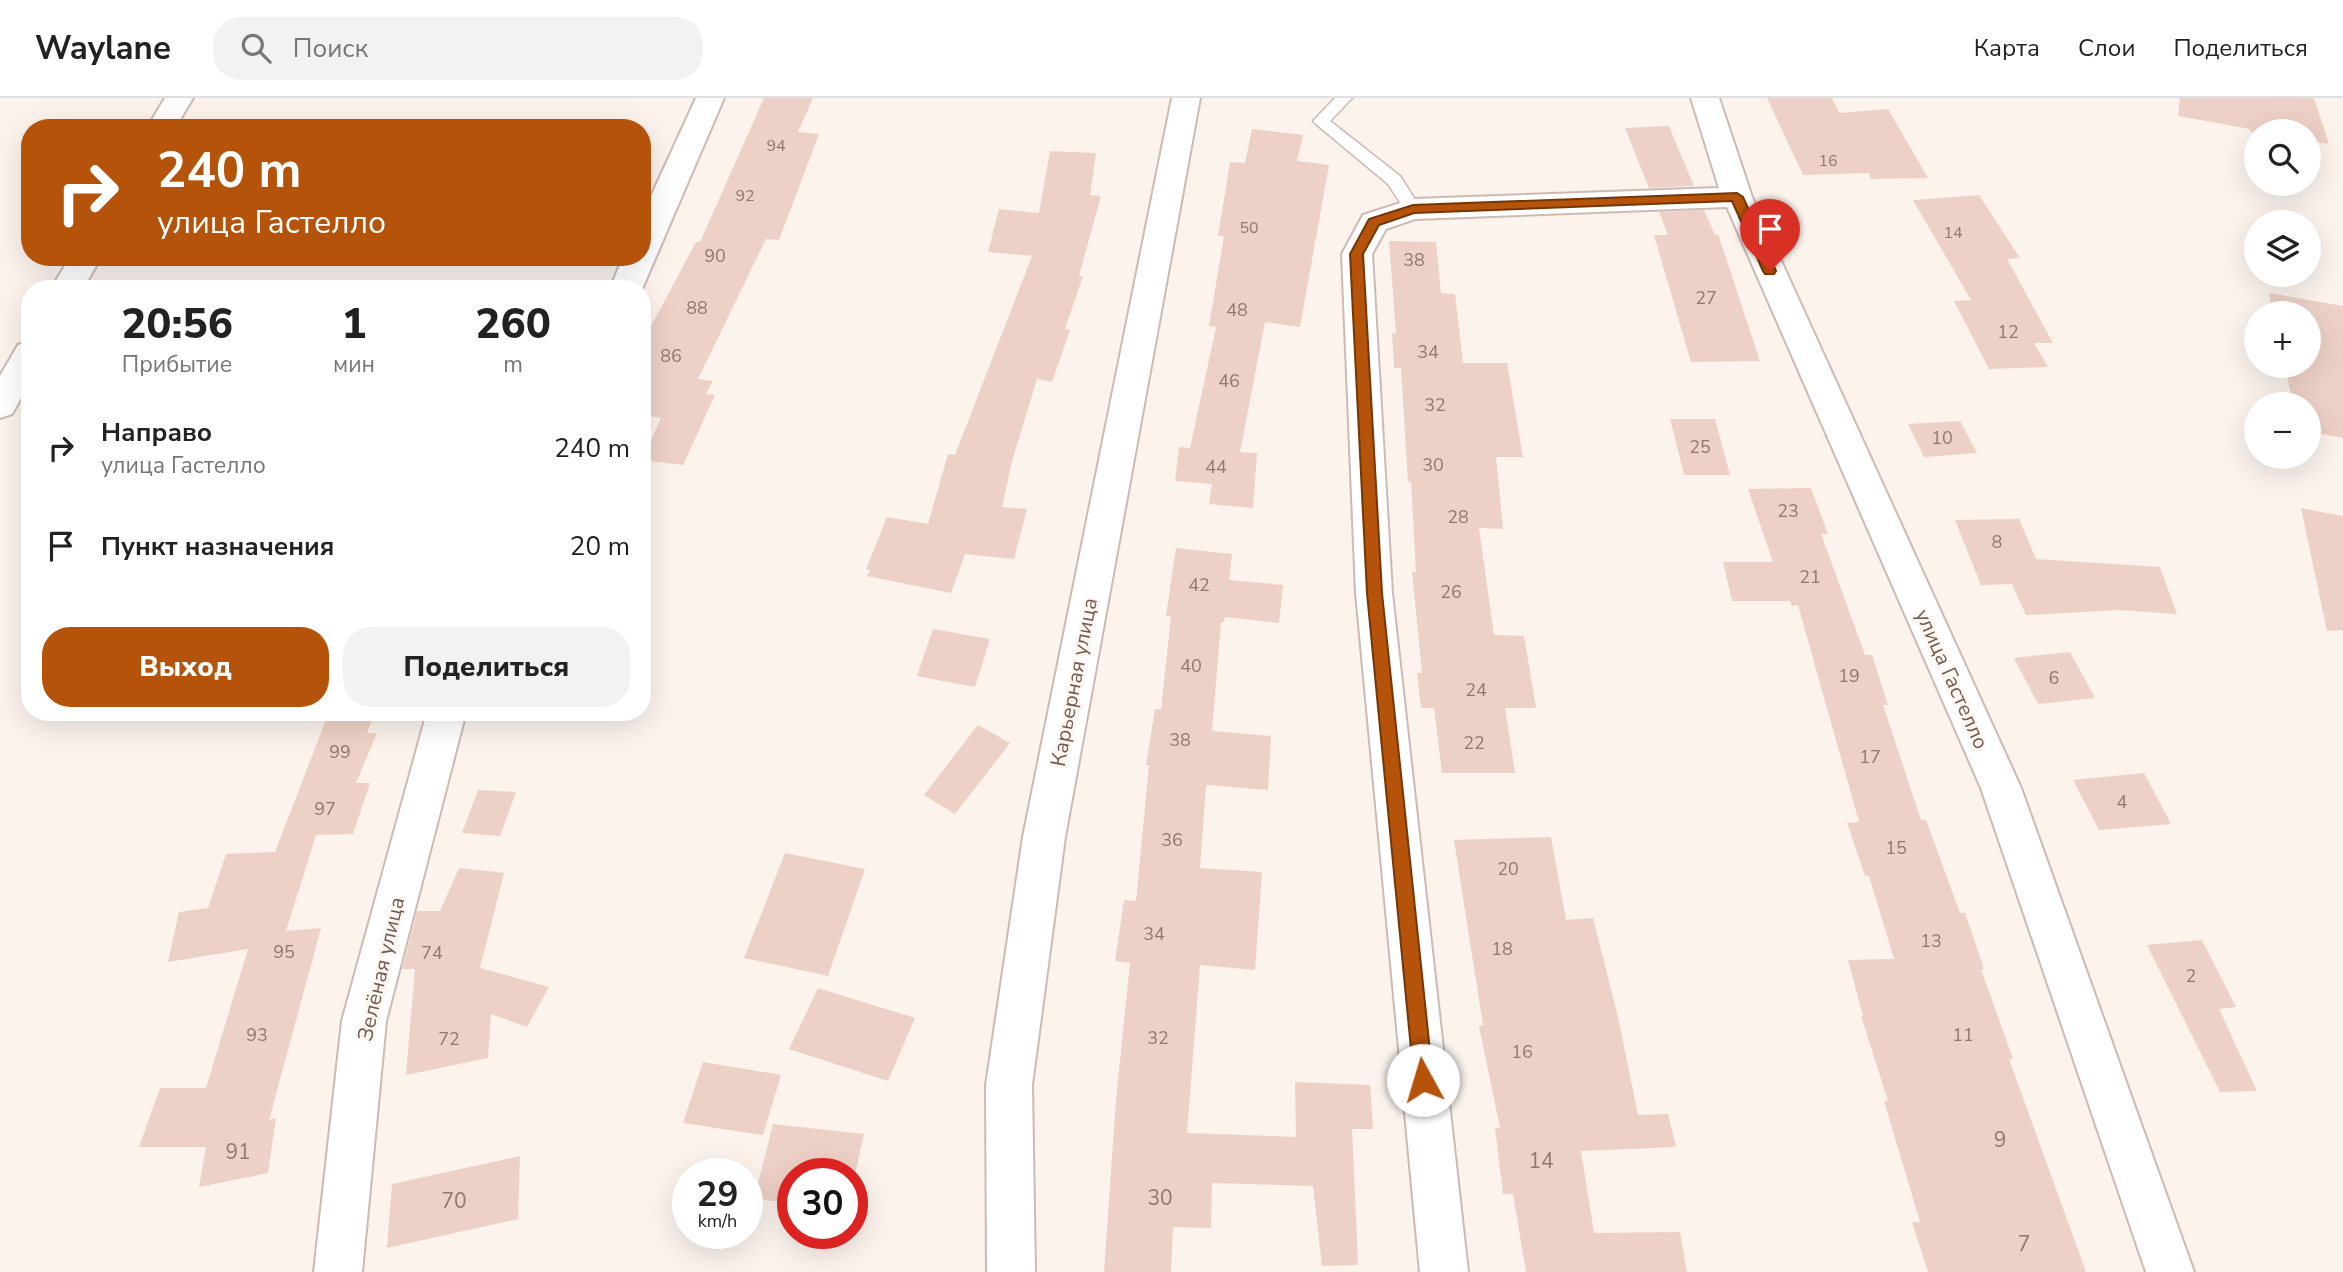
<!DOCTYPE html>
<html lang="ru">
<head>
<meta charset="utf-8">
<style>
  :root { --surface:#fff; --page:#f2f2f2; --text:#222; --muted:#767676; --line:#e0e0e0; --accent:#b45309 }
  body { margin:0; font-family:"Nunito Sans",sans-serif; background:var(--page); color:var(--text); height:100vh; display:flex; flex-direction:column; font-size:26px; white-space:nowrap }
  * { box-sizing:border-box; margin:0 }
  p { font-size:23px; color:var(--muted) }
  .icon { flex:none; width:38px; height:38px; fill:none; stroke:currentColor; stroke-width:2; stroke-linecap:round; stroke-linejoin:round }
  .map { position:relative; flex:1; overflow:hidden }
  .details { position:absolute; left:21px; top:182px; width:630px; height:441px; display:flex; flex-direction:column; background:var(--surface); border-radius:28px; box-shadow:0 7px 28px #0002 }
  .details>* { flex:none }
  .hud { position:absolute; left:21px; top:21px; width:630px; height:147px; border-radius:28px; box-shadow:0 7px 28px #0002; background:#b45309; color:#fff; overflow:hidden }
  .buttons { position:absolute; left:2244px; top:21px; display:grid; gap:14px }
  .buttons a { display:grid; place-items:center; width:77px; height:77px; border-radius:50%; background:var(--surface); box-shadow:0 7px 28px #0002; font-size:35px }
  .speed { position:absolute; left:672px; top:1060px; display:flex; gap:14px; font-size:35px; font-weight:700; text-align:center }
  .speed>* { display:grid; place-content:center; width:91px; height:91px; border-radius:50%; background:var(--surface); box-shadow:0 7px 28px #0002; line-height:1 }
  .speed small { font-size:18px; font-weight:400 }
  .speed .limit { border:10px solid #d22; background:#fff; color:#111 }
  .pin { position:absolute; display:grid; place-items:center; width:60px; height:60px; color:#fff; margin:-72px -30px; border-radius:50% 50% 50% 0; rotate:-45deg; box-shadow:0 0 7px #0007 }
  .pin .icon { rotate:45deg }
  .me { position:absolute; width:77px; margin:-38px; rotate:354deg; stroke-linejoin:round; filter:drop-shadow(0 0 5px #0008) }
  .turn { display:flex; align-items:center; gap:24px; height:147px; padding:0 21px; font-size:32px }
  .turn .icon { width:91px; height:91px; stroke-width:2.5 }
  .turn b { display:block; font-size:49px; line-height:60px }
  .eta { display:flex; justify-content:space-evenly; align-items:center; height:119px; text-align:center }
  .eta b { font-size:42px; font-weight:800; line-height:49px }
  .button { display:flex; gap:14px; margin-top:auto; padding:14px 21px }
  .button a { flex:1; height:80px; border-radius:28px; background:var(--accent); color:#fff; font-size:28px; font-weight:800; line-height:80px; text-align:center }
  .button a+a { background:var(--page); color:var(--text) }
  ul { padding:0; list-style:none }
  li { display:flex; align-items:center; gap:21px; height:98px; padding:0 21px }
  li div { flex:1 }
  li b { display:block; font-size:26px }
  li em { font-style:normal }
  header { display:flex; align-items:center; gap:42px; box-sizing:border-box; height:98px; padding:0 35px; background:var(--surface); border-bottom:2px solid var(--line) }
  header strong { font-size:33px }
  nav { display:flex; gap:38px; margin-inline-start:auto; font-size:24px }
  .search { width:490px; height:63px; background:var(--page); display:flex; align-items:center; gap:18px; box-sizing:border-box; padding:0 24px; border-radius:28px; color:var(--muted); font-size:26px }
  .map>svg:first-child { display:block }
  .building { fill:#eed1c6 }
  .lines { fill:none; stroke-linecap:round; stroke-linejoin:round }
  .service-casing { stroke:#cdbab3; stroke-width:3 }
  .minor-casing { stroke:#cdbab3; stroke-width:4 }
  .service { fill:#fff; fill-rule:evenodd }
  .minor { fill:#fff; fill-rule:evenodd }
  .route { fill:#b45309; stroke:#753606; stroke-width:2 }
  .labels { text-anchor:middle; stroke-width:6; stroke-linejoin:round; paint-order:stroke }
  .far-number-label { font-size:16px; fill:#93766e }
  .number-label { font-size:18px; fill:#93766e }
  .street-label { font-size:21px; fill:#755851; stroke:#fef8f3 }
  .near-number-label { font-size:21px; fill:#93766e }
</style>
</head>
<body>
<header>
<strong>Waylane</strong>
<div class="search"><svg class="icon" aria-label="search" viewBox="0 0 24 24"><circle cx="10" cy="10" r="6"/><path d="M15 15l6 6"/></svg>Поиск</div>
<nav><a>Карта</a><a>Слои</a><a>Поделиться</a></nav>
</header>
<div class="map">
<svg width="2343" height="1174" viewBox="0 0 2343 1174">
  <rect width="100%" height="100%" fill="#fbf3ec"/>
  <path class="building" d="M764 0H813L798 34 819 36 779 142 766 141 698 281 713 283 706 296 715 297 683 367 642 362 661 320 642 317V245L696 144H700Z
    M1767 0H1832L1839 15 1888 11 1928 80 1871 81 1869 75 1803 77Z
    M2180 0H2314L2329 46 2308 43V33L2256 35 2251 34 2250 31 2178 18Z
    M1669 28 1675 43 1694 88 1649 90 1625 30Z
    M1252 31 1303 37 1297 63 1329 67 1300 229 1265 224 1240 354 1257 355 1253 410 1209 406 1212 386 1175 383 1179 349 1190 350 1216 229 1209 228 1224 138H1218L1230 64 1245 65Z
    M1050 53 1096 55 1090 97 1101 98 1079 178H1083L1065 231 1070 232 1052 284 1037 281 1012 363 1002 409 1027 411 1014 461 965 456 951 495 867 478 870 472 866 471 887 419 928 426 948 356 955 357 1032 158 988 154 999 111 1039 115Z
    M1979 97 2020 160 2007 161 2053 245H2034L2048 269 1989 271 1954 203 1971 202 1913 102Z
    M1704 112 1715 137 1718 136 1760 263 1691 264 1654 137H1668L1659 114Z
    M1389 143 1436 144 1441 195 1455 196 1463 265H1507L1523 359H1496L1503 431 1479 430 1494 537 1524 538 1536 610H1505L1515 675H1442L1434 610H1421L1417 575H1422L1412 474H1416L1411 384H1408L1401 270H1394L1392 235H1396Z
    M2269 195 2343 208V340L2308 333V306H2293L2285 268H2308V215H2273Z
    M1670 321H1715L1730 377H1684Z
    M1960 323 1977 355 1924 359 1908 326Z
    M1811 390 1828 436H1821L1865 557H1872L1888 607H1883L1921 722H1926L1960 815H1965L1984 871H1981L2013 961H2009L2086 1174H1928L1912 1124H1920L1884 1003H1888L1861 918H1863L1848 862 1894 861 1869 778H1865L1847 725 1859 724 1798 507 1792 508 1790 503H1732L1723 464H1773L1748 391Z
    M2301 410 2343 418V532L2327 533Z
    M2019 421 2036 461 2160 469 2177 516 2119 512 2026 517 2012 486 1981 487 1955 422Z
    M1176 450 1232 456 1229 482 1283 487 1279 525 1225 519 1224 524H1221L1212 633 1271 638 1268 692 1206 687 1200 770 1262 774 1255 872 1200 867 1187 1035 1296 1039 1295 984 1370 987 1373 1031H1352L1358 1167 1322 1168 1313 1088 1212 1085 1211 1130 1173 1129 1171 1174H1104L1116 1002 1130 865 1115 863 1124 802 1136 803 1149 667H1146L1155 611 1161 612 1171 518H1166Z
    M933 531 990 541 975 589 917 578Z
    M2070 554 2095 600 2038 606 2014 560Z
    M329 614H375L367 635H377L356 685H370L353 736 316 737 286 833 321 830 269 1022 276 1020 268 1075 199 1089 206 1049H139L160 990H206L248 851 168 864 179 814 208 810 226 756 275 754Z
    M978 627 1010 645 955 716 924 697Z
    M2144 675 2171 726 2099 732 2073 682Z
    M478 692 516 694 500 738 462 735Z
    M1551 739 1566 822 1593 820 1618 919 1638 1017 1668 1016 1676 1049 1581 1053 1594 1135 1680 1134 1687 1174H1526L1513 1096H1503L1495 1030H1500L1479 928 1483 927 1454 742Z
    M785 755 865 771 828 878 744 860Z
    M459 770 504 775 480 870 549 889 527 929 491 916 488 960 406 977 415 871H402L417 813H440Z
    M2202 842 2236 909 2219 911 2257 993 2220 994 2147 847Z
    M818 890 915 920 888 983 789 951Z
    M703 964 781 977 763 1037 683 1025Z
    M773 1026 864 1036 852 1089V1076H793V1105L754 1101Z
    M520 1058 518 1121 387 1150 392 1086Z"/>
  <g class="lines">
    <g class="service-casing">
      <path id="service" d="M1335 0H1352L1330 23 1400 78 1421 111 1419 115H1407L1388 86 1316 26 1313 23 1316 20Z"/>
    </g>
    <g class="minor-casing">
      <path id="minor" d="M165 0H193L175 30H147Z
        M696 0H724L642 191H610L623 159H642V118Z
        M1172 0H1200L1065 739 1032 987 1035 1174H987L986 987 1023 739Z
        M1691 0H1719L1752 99 2021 690 2194 1174H2146L1981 690 1727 109 1415 121 1386 131 1372 156 1392 495 1468 1174H1420L1356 495 1342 156 1363 117 1413 101 1719 90Z
        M70 159H101L83 191H51Z
        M30 243V284L12 316 0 320V278L18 247Z
        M427 614H466L386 923 362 1174H314L342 923Z"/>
    </g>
    <use href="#service" class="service"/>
    <use href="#minor" class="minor"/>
  </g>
  <path class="route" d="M1737 95 1743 99 1776 173 1774 176H1765L1763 173 1732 103 1414 115 1379 127 1363 156 1382 495 1433 982 1430 988 1423 991 1417 988 1414 982 1367 495 1350 156 1369 121 1413 107Z"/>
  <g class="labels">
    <g class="far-number-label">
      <text x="776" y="53">94</text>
      <text x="1828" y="68">16</text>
      <text x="745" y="103">92</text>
      <text x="1249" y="135">50</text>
      <text x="1953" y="140">14</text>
    </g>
    <g class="number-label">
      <text x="715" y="164">90</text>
      <text x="1414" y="168">38</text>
      <text x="1706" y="206">27</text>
      <text x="697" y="216">88</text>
      <text x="1237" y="218">48</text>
      <text x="2008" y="240">12</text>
      <text x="1428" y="260">34</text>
      <text x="671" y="264">86</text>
      <text x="1229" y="289">46</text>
      <text x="1435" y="313">32</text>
      <text x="1942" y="346">10</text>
      <text x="1700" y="355">25</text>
      <text x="1433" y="373">30</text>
      <text x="1216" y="375">44</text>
      <text x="1788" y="419">23</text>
      <text x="1458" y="425">28</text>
      <text x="1997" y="450">8</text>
      <text x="1810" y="485">21</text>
      <text x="1199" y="493">42</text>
      <text x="1451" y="500">26</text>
      <text x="1191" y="574">40</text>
      <text x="1849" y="584">19</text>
      <text x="2054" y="586">6</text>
      <text x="1476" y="598">24</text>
      <text x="1180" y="648">38</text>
      <text x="1474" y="651">22</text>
      <text x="340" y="660">99</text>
      <text x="1870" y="665">17</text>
      <text x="2122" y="710">4</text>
      <text x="325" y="717">97</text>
      <text x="1172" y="748">36</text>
      <text x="1896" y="756">15</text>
      <text x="1508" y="777">20</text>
      <text x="1154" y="842">34</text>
      <text x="1931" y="849">13</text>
      <text x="1502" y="857">18</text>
      <text x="284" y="860">95</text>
      <text x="432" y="861">74</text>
      <text x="2191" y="884">2</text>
      <text x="257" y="943">93</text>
      <text x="1963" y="943">11</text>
      <text x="1158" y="946">32</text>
      <text x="449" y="947">72</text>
      <text x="1522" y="960">16</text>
    </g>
    <g class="street-label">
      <text transform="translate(1952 581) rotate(66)" y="7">улица Гастелло</text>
      <text transform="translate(1074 584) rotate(-79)" y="7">Карьерная улица</text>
      <text transform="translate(381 871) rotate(-77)" y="7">Зелёная улица</text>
    </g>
    <g class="near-number-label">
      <text x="2000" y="1049">9</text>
      <text x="238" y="1061">91</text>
      <text x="1541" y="1070">14</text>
      <text x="1160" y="1107">30</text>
      <text x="454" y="1110">70</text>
      <text x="2024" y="1153">7</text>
    </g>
  </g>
</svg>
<div class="buttons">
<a><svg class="icon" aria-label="search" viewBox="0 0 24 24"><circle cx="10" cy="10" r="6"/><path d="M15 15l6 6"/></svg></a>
<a><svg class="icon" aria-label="layers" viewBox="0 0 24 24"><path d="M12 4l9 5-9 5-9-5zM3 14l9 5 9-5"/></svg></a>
<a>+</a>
<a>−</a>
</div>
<div class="speed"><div>29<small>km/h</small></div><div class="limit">30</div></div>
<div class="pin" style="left:1770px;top:173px;background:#d93025"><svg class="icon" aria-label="arrive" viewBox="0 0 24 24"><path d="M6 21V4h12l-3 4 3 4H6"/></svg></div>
<svg class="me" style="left:1423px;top:982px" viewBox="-20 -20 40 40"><circle r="19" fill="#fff"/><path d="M0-13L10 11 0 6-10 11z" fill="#b45309"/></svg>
<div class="hud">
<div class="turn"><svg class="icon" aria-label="right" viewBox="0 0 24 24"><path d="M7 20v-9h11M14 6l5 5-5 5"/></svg><div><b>240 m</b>улица Гастелло</div></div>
</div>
<section class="details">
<div class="eta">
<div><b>20:56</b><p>Прибытие</p></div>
<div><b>1</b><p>мин</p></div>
<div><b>260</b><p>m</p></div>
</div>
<ul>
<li><svg class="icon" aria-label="right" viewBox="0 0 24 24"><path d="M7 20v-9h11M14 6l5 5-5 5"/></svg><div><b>Направо</b><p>улица Гастелло</p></div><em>240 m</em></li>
<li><svg class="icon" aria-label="arrive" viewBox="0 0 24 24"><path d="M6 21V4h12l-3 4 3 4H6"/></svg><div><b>Пункт назначения</b></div><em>20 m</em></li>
</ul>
<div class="button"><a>Выход</a><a>Поделиться</a></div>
</section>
</div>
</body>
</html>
